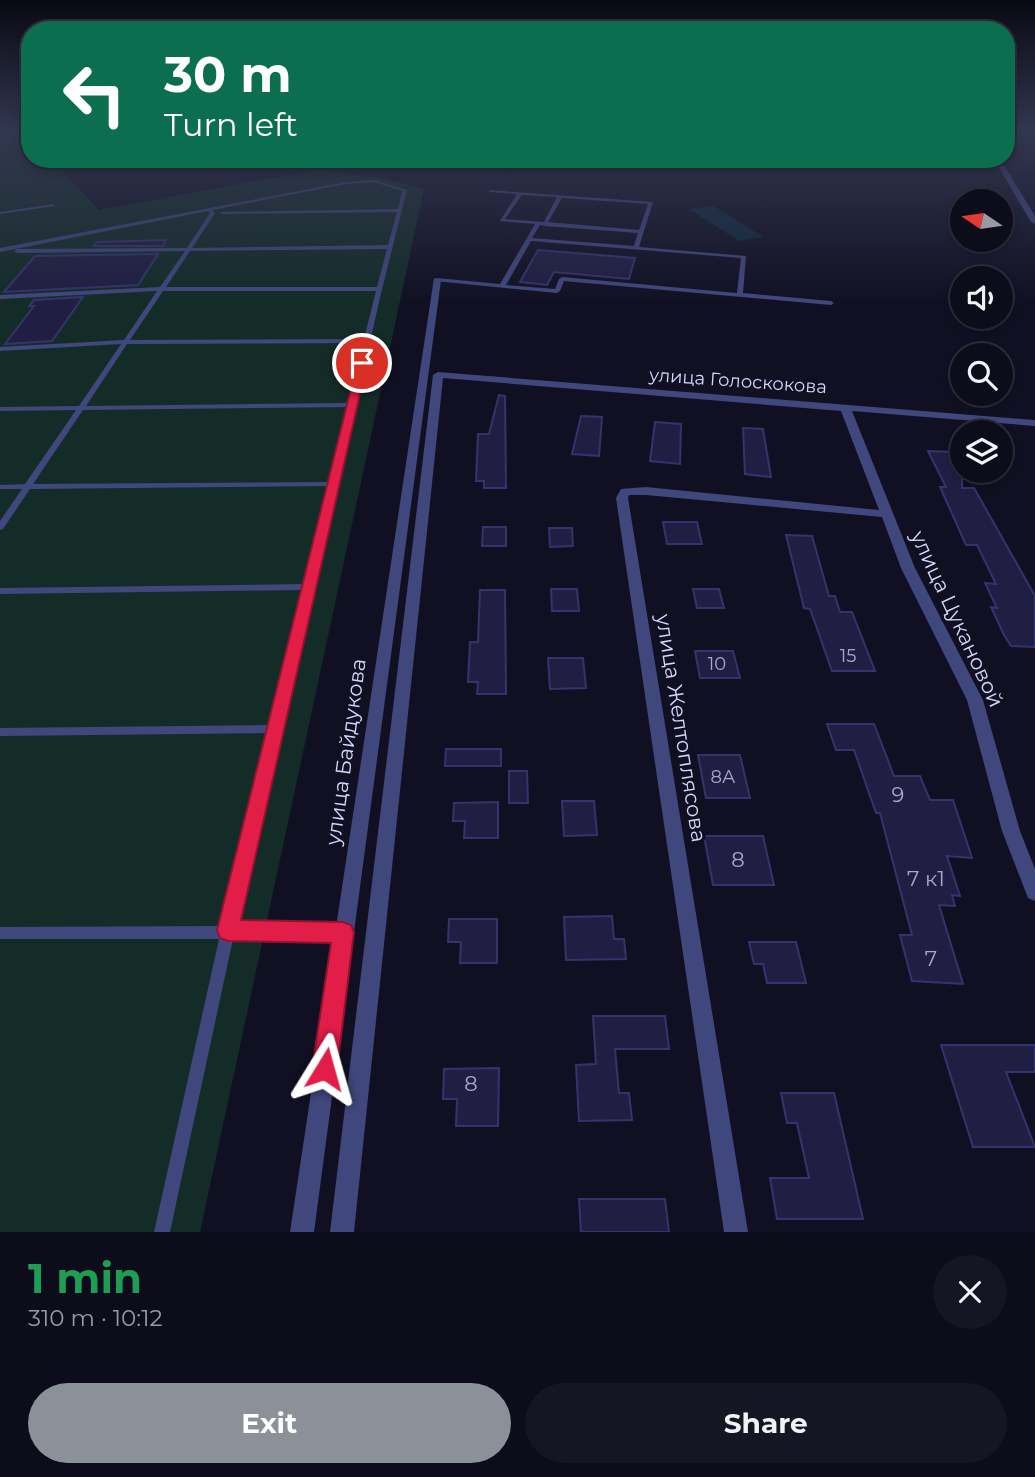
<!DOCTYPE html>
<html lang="en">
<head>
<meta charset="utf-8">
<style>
  :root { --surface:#0d0c1a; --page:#161523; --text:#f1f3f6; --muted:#9a9ba2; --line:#2d2c39; --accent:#8c9099 }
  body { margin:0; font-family:Montserrat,sans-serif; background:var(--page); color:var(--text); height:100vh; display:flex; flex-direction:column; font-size:26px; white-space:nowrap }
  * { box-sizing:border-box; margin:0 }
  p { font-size:23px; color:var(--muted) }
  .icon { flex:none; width:38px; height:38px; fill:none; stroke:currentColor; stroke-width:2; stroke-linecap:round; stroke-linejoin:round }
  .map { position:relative; height:1232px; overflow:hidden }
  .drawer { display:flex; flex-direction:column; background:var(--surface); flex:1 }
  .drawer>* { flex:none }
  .hud { position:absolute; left:21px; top:21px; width:994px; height:147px; border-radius:28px; box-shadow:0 4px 10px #0003,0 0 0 2px var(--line); background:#0b6e4f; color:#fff; overflow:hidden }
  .needle { width:46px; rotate:283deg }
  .fabs { position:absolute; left:950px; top:189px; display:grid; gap:14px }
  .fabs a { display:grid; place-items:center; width:63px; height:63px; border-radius:50%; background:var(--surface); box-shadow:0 4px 10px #0003,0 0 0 2px var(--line); font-size:35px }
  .pin { position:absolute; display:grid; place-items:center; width:60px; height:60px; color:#fff; margin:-30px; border:4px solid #fff; border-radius:50%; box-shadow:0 2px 7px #0007 }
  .me { position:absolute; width:77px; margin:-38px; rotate:8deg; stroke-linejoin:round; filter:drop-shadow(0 0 5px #0008) }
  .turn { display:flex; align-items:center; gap:24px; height:147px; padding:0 28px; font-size:32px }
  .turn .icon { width:91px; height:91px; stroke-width:2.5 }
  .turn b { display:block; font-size:49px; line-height:60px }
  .round { display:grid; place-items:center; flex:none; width:74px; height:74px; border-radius:37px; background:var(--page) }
  .head { display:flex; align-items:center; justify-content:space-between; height:119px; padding:0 28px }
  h1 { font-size:42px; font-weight:700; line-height:52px; color:#1e9e55 }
  .button { display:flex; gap:14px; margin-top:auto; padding:14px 28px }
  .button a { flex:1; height:80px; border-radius:42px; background:var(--accent); color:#fff; font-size:28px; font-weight:700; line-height:80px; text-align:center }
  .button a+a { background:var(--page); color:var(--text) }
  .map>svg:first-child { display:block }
  .green { fill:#142c28 }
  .water { fill:#0f273d }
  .building { fill:#201e42; stroke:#35336b; stroke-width:2 }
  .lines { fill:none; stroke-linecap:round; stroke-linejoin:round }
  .service { fill:#40477d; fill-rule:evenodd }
  .minor { fill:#40477d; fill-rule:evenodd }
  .route { fill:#e11d48; stroke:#92132f; stroke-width:2 }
  .labels { text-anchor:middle; stroke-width:7; stroke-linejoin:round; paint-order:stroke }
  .far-street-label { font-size:18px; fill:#d6d7fb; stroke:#111023 }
  .number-label { font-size:18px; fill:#a8a9cd }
  .street-label { font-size:21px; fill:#d6d7fb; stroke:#111023 }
  .near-number-label { font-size:21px; fill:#a8a9cd }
</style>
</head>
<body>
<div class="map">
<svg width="1035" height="1232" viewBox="0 0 1035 1232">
  <rect width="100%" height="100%" fill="#111023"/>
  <path class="green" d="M0 131H24L30 137V159H51L99 210 316 170 376 177 424 189 200 1232H0Z"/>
  <path class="water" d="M713 206 764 237 739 241 689 209Z"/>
  <path class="building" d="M166 240 163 246H94L97 242Z
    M538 250 635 258 629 279 554 272 547 285 520 282Z
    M158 254 138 285 4 292 35 256Z
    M83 297 52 341 5 344 34 306H29L34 300Z
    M499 395 505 396 506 488H484V481H476L478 434H489Z
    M581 416 602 417 599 456 572 454Z
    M655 422 681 424 680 464 650 461Z
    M743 428 763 429 771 477 745 474Z
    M928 451 955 452 962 465V488H974L1035 596V647L1011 646 1004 635 991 607 997 608 985 583 996 584 977 545H966L940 487H946Z
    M663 522H697L702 544H667Z
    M483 527H506V546H482Z
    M549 528H572L573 546 550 547Z
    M786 535 812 536 829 596H835L840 612H852L875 671H832L810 609 804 608Z
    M551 589H577L579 611H552Z
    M693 589H719L724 608H697Z
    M480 590H505L506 694H477L478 682H468L470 642H478Z
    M695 651H733L740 678H700Z
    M548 658H583L586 688 550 689Z
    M827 724H874L894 776H920L930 800H953L972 858 947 856 960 896 952 895 955 906 939 905 963 984 912 981 900 935H912L880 813H876L854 750H836Z
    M446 749H501V766H445Z
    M698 755H740L750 798H706Z
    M509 771H527L528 803H509Z
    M562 801H594L597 835 564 836Z
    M498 802V838H464L465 821H453L454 803Z
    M704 836H763L774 885H713Z
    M612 916 614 939H624L626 959 566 960 564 917Z
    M449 919H497V963H460L461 942H448Z
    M749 942H796L806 983H767L763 964H754Z
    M593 1016H665L669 1049H615L619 1093H629L632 1120 579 1121 576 1065 596 1064Z
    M941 1045H1035V1072H1006L1035 1147H973Z
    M499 1068 498 1126H456L457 1099H443L444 1069Z
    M781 1093H834L863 1219H777L770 1178H809L797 1123H787Z
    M579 1199H665L669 1232H581Z"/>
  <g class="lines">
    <path class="service" d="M374 180 407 190 382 289 338 482 339 484 337 486 236 926H343L348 928 350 932 348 936 343 938 233 939 170 1232H154L219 939H0V927L222 926 269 733 0 736V728L271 725 303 590 0 594V588L305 584 328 486 30 489 3 529 0 530V521L22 489H0V485L25 484 76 410 0 411V407L79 406 121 344 0 351V347L124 340 157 291 0 299V295L160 287 185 251 17 253 14 251 17 249 187 248 210 213 208 211 0 252V248L346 182ZM374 182 402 191 398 209 222 212 220 213 222 214 397 212 388 245 192 248 215 213 212 210 346 184ZM387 249 377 287H166L190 251ZM163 291H376L364 339 130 340ZM363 343 349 403 86 406 127 344ZM348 407 330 482 33 484 83 410Z
      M488 190 653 202 639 247 746 256 743 293 831 301 834 303 831 305 564 281 560 291 557 293 435 281 434 280 437 278 500 284 535 224 500 221 517 194 490 192ZM522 195 557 197 544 222 505 219ZM562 198 648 204 639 230 548 222ZM540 225 545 226 638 233 634 246 532 238ZM531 241 741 258 737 293 562 277 559 279 555 289 506 285Z
      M53 204 55 206 0 214V212Z"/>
    <path class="minor" d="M994 159H1000L1035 216V224L1031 222Z
      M434 278 441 280 314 1232H290Z
      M438 372 1035 420V426L852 411 915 568 983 700 1020 831 1035 869V901L1028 898 1002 831 967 700 901 568 882 517 646 495H629L628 498 748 1232H724L616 498 621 489 646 487 879 510 841 411 443 378 354 1232H330L433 375Z"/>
  </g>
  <linearGradient id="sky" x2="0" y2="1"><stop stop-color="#090913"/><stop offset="0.43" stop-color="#323750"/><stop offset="1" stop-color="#323750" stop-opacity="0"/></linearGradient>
  <rect width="1035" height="303" fill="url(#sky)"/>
  <path class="route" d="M358 360 367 363 241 920 343 922 351 925 354 932 337 1069 333 1077 325 1081 316 1077 312 1069 331 943 228 941 220 938 217 930Z"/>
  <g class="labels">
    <g class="far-street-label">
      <text transform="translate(738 381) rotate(4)" y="6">улица Голоскокова</text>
    </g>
    <g class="number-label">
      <text x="848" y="662">15</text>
      <text x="717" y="670">10</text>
      <text x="723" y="783">8А</text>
    </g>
    <g class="street-label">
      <text transform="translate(957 619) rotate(65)" y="7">улица Цукановой</text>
      <text transform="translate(681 728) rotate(81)" y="7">улица Желтоплясова</text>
      <text transform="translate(346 752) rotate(-82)" y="7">улица Байдукова</text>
    </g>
    <g class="near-number-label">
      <text x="898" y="802">9</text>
      <text x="738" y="867">8</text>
      <text x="926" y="886">7 к1</text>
      <text x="931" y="966">7</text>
      <text x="471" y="1091">8</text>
    </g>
  </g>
</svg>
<div class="fabs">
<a><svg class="needle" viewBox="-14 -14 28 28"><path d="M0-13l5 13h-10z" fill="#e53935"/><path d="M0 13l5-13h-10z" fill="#9a9ba2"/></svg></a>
<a><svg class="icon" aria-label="sound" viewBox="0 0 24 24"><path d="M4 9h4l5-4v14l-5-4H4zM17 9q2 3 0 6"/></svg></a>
<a><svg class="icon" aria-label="search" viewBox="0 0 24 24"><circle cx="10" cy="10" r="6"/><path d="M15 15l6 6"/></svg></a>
<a><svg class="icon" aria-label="layers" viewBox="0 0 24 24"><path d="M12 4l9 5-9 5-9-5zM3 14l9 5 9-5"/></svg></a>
</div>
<div class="pin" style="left:362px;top:363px;background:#d93025"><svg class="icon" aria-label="arrive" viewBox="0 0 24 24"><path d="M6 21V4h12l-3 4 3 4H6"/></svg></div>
<svg class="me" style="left:325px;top:1069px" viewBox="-20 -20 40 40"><path d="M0-17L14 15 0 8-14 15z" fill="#e11d48" stroke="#fff" stroke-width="4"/></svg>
<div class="hud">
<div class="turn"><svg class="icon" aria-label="left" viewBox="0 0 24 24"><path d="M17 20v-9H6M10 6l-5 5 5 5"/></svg><div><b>30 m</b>Turn left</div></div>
</div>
</div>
<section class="drawer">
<div class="head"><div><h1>1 min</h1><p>310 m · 10:12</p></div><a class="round"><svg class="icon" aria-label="close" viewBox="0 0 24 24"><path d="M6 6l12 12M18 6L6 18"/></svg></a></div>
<div class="button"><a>Exit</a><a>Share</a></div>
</section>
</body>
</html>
